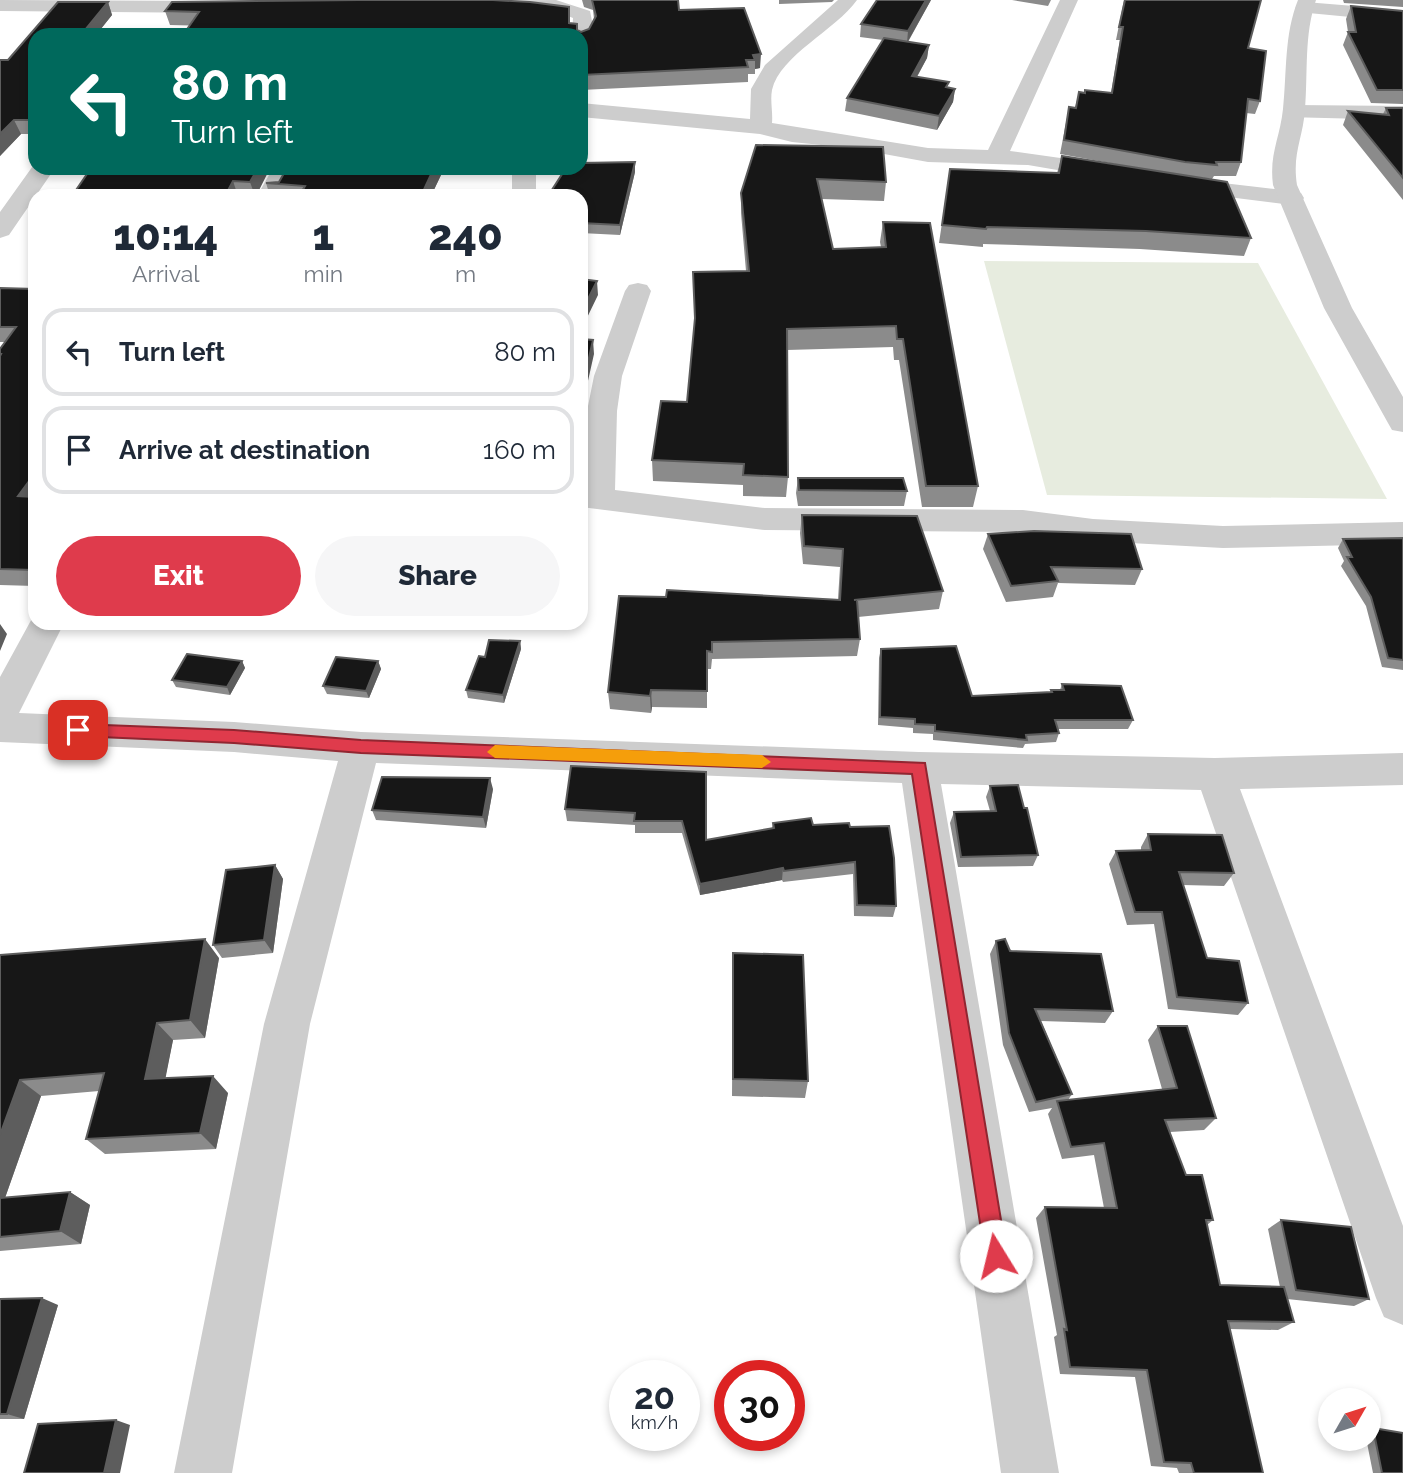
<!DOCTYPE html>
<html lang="en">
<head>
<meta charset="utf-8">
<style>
  :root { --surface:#fff; --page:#f6f6f7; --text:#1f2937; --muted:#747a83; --line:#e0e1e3; --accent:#df3b4c }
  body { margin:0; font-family:Raleway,sans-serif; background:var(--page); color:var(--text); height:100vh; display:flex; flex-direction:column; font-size:26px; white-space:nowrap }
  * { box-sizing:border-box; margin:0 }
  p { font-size:23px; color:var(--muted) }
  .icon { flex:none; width:38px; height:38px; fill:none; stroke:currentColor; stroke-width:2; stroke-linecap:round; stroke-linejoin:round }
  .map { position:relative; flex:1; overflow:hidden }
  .side { position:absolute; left:28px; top:189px; width:560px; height:441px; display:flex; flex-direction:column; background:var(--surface); border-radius:21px; box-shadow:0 4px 10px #0003 }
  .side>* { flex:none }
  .hud { position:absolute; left:28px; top:28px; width:560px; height:147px; border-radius:21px; box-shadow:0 4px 10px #0003; background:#00695c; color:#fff; overflow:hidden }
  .needle { width:46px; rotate:51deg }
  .fabs { position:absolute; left:1318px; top:1388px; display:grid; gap:14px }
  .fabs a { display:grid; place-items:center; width:63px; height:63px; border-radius:50%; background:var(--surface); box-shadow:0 4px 10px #0003; font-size:35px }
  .speed { position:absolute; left:609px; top:1360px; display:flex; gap:14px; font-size:35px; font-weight:700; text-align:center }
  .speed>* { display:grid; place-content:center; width:91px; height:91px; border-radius:50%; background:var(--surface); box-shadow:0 4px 10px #0003; line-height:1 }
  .speed small { font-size:18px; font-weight:400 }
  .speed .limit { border:10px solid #d22; background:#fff; color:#111 }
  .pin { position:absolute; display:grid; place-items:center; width:60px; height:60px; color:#fff; margin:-30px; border-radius:14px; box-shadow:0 4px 10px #0006 }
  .me { position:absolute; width:77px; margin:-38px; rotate:351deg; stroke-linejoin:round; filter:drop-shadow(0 0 5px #0008) }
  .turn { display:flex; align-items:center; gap:24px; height:147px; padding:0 28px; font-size:32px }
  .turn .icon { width:91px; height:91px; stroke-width:2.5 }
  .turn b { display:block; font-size:49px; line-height:60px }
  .eta { display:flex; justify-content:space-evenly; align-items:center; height:119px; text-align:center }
  .eta b { font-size:42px; font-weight:800; line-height:49px }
  .cta { display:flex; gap:14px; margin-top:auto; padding:14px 28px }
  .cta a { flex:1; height:80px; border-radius:42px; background:var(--accent); color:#fff; font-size:28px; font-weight:800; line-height:80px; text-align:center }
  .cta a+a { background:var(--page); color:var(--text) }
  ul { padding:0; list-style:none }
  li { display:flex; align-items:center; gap:21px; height:88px; margin:0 14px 10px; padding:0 14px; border:4px solid var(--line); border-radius:21px }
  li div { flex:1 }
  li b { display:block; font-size:26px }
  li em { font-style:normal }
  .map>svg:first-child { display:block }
  .green { fill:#e7ecdf }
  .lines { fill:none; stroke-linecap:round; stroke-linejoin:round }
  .minor { fill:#cdcdcd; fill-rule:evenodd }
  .tertiary { fill:#cdcdcd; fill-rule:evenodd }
  .wall { fill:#8b8b8b }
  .shaded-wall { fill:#5d5d5d }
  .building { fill:#171717; stroke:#5d5d5d; stroke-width:2 }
  .route { fill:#df3b4c; stroke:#912631; stroke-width:2 }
  .slow { fill:#f59e0b }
</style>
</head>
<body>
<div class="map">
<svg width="1403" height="1473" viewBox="0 0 1403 1473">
  <rect width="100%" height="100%" fill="#fff"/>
  <path class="green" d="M984 261 1258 263 1387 499 1047 495Z"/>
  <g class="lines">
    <path class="minor" d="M0 0 219 1 229 7 219 13 0 11Z
      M556 0 590 11 594 31 588 42 581 44V35H572L573 18C544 5 515 11 484 7 478 6 479 6 475 1Z
      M838 0H857C836 30 780 55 772 90 770 101 773 112 772 123L928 148 988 150 1060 0H1078L1010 151 1110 165 1118 167 1122 172 1118 177 1110 179 1028 165 928 162 851 148 792 142 760 134 581 117V103L750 119 751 89 765 65Z
      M1305 2 1403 10V22L1298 12 1295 8Z
      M1294 105 1403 106V120L1286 117 1283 112 1286 107Z
      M35 163V168H55L9 235 0 238V212Z
      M273 168H297L281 196H257Z
      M512 168H536V196H512Z
      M1180 178 1292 191 1301 193 1304 198 1301 203 1292 205 1172 190 1168 185 1172 180Z
      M638 283 647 285 651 291 622 376 617 411 615 490 765 508 1023 510 1093 519 1223 526 1403 522V544L1223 548 1093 541 1023 532 765 530 581 507 587 411 594 376 625 291 629 285Z
      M35 613V623H64L19 713 234 722 361 732 919 752 1215 758 1403 753V785L1240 789 1403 1226V1325L1384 1317 1376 1298 1201 790 941 784 1059 1473H1001L902 783 376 763 310 1024 232 1473H174L264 1024 338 761 234 752 0 742V677Z"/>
    <path class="tertiary" d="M1298 0H1316C1304 35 1308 72 1305 109 1303 139 1292 153 1297 185L1352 308 1403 397V432L1392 430 1388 423 1324 308 1273 185C1269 154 1280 138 1283 109 1287 72 1284 35 1298 0Z"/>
  </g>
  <path class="wall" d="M582 0H678L679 10 744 8 760 68 755 69V74H748V82L581 90V35L170 25 165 11 570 23 581 32 589 29 594 19 593 10 584 7Z
    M779 0H834L832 2 779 4Z
    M931 0 908 42 929 45 927 58 917 77 948 87 955 89 953 102 937 130 845 111 847 98 883 40 860 37 861 24Z
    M1012 0H1051L1048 6Z
    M1124 0H1261L1248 48 1260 101 1255 114 1246 113 1241 162 1236 176H1214L1212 179 1197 177 1251 238 1244 256 1140 249 983 244V247L939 243 950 169 1057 173 1062 156 1143 169 1060 154 1069 107 1075 108 1079 92 1111 93 1120 40H1116Z
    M1343 0H1403V7L1344 3Z
    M58 2H108L112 15 96 35H35V134H21L0 156V60H8Z
    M1351 6 1403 11V104L1371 103 1343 45 1348 32 1346 19Z
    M1386 108H1403V200L1343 125 1348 111 1383 114Z
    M756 145 886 182 884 201 822 199 833 249 881 247 880 242 883 222 978 486 973 507H922L899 360H894L893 347 787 350 788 477 786 497 743 496V485L653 481 652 460 687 402 695 324 693 272 746 271 741 213V193Z
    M635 162V172L620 235 581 233V196Z
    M270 168 256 196H72Z
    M441 175 431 196H270L266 183Z
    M0 288 35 289V586L0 585V349L5 342H0Z
    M798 478 907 491 904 506H798L796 493Z
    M802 515 943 591 939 609 858 617 860 639 857 656 712 659 711 669H707V708L652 707 651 713 610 709 608 692 666 597 838 599 840 567 803 564 800 533Z
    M988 534 1142 569 1135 585 1058 583 1053 597 1006 602 983 549Z
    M1403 538V670L1382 667 1366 606 1341 566 1344 561 1338 548 1343 539Z
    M520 641 521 649 504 703 468 698 466 690 485 657Z
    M881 649 972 696 1050 692 1051 690H1060L1062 684 1133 720 1128 729H1058L1059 733 1056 742 1025 744 1023 748 933 740V734L913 733V728L878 725 879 658Z
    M242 661 245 668 230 695 176 687 172 680Z
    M378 661 381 669 369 698 327 694 323 686Z
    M706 772V840L772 828 773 823 850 827 896 906 893 917 854 916 853 874 783 882 782 880 700 895 682 833H635V825L567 821 565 809Z
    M990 786 1024 808 1038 855 1033 866 958 867 950 823 954 812 990 811 986 797Z
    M493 789 486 828 376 820 372 810Z
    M1148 834 1234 873 1224 886 1183 885 1207 958 1248 1003 1238 1015 1168 1009 1154 924 1127 925 1109 864 1116 851 1141 850V847Z
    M275 865 283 879 273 953 222 958 213 945Z
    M996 941 1113 1011 1105 1023 1041 1021 1072 1094 1068 1100 1162 1089 1148 1040 1158 1026 1216 1118 1204 1130 1170 1132 1186 1175 1213 1220 1207 1225 1220 1285 1280 1287 1268 1229 1281 1220 1369 1299 1354 1306 1287 1299 1294 1322 1278 1330 1230 1329 1263 1473H1179L1177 1468 1151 1466 1135 1377 1060 1374 1054 1337 1057 1335 1036 1218 1045 1207 1104 1208 1094 1155 1062 1159 1048 1114 1052 1108 1029 1112 1003 1045 990 954Z
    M733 953 808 1081 805 1098 732 1096Z
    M0 955 219 958 205 1038 173 1040 165 1078 228 1093 216 1149 105 1154 86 1139 99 1091 41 1096 5 1198 70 1192 90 1205 81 1244 0 1251Z
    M0 1299 58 1305 24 1419H0Z
    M1373 1428 1403 1473H1373L1366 1438H1368V1429Z"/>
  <path class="shaded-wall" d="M926 0H931L907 43 908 31Z
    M108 2 112 15 96 35H81Z
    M929 45 927 58 910 89 912 76Z
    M761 54 760 68 755 69V60L753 55Z
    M955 89 953 102 937 130 939 116Z
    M14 120 21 134 0 156V134Z
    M635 162V172L620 235V225Z
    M258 168H270L256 196H255L250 182Z
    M434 168H440L441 175 431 196H421Z
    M233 181 238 196H225Z
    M597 281 598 295 581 330V313Z
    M593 340 594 354 581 412V393Z
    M35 473V503L18 496Z
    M584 545 586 561 581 583V560Z
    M0 624 7 634 0 651Z
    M520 641 521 649 504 703 503 695Z
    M242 661 245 668 230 695 227 687Z
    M378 661 381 669 369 698 366 691Z
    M651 690 652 707 651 713 650 696Z
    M490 778 493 789 486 828 483 817Z
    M275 865 283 879 273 953 264 940Z
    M783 868 782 880 700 895V884Z
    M205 939 219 958 205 1038 190 1020Z
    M157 1023 173 1040 162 1096 145 1079Z
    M213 1076 228 1093 216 1149 200 1133Z
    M20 1080 41 1096 0 1212V1135Z
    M70 1192 90 1205 81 1244 60 1231Z
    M42 1298 58 1305 24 1419 7 1414Z
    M116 1420 130 1425 120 1473H104Z"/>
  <path class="building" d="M359 0H493L530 2 569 7V23L577 24V30L581 32 589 29 596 16 592 0H678L679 10 744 8 761 54 753 55 755 60H746L748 67 581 75V35H183L199 12 165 11 172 2Z
    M877 0H926L908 31 861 24Z
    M1125 0H1261L1248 48 1266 51 1260 101 1248 99 1241 162H1216L1217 165 1185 162 1064 140 1069 107 1076 108 1079 92 1085 93V90L1112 93 1123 27H1119Z
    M58 2H108L81 35H35V120H14L0 134V60H8Z
    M1351 6 1403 11V90H1377L1348 32H1356Z
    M884 38 929 45 912 76 949 82 946 87 955 89 939 116 847 98Z
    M1386 108H1403V178L1348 111 1389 115Z
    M756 145 883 147 886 182 817 179 833 249 886 247 883 222 930 223 978 486H926L903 339H897L896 326 787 329 788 477 743 475 744 464 652 460 661 401 687 402 695 318 693 272 749 271 741 193Z
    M1062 156 1227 182 1251 238 1146 231 987 227 986 229 942 225 950 169 1059 173Z
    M635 162 620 225 581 223V196H548L566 168H581V163Z
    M110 168H258L250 182 233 181 225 196H72L87 174H106Z
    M287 168H434L421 196H299L305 186 266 183 279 182Z
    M581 279 597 281 581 313Z
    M0 288 35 289V473L18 496 35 497V568L34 570 0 569V356L1 354H0V349L16 327H0Z
    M581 339 593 340 581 393Z
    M798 478H903L907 491 799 490Z
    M802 515 917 516 943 591 854 600H857L860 639 712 642V652L707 651V691L651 690 650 696 608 692 619 596 666 597 667 590 840 600 843 549 804 546Z
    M1034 531 1131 534 1142 569 1051 567 1058 581 1011 586 988 534Z
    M1403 538V660L1388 658 1371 597 1347 557H1352L1343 539Z
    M581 545H584L581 560Z
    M489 640 520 641 503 695 466 690 479 656 485 657Z
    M956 646 972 696 1052 692 1051 690H1064L1062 684 1121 686 1133 720H1055L1059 733 1026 735 1027 740 935 731V725L915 724V719L880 717 881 649Z
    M187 654 242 661 227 687 172 680Z
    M336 657 378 661 366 691 323 686Z
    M571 766 706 772V840L774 828 773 823 811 818 813 825 849 823 850 827 889 826 894 858 896 906 857 905 855 862 784 871 783 868 700 884 682 821H634L635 813 565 809Z
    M382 777 490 778 483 817 372 810Z
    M1018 785 1024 808H1027L1038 855 961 857 954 812 996 811 990 786Z
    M1148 834 1222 835 1234 873 1179 872 1207 958 1239 961 1248 1003 1177 997 1162 912H1135L1116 851 1151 850Z
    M275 865 264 940 213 945 226 870Z
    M205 939 190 1020 157 1023 145 1079 213 1076 200 1133 86 1139 104 1073 20 1080 0 1135V955Z
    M1005 939 1010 951 1101 954 1113 1011 1035 1009 1072 1094 1036 1102 1009 1033 996 941Z
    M733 953 803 955 808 1081 733 1079Z
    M1158 1026H1187L1216 1118 1165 1120 1186 1175H1202L1213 1220H1206L1220 1285 1284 1287 1294 1322 1228 1321 1263 1473H1194L1191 1463 1164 1462 1147 1370 1070 1367 1064 1329 1067 1330 1045 1207 1117 1208 1104 1143 1071 1147 1057 1101 1177 1088Z
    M70 1192 60 1231 0 1237V1198Z
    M1281 1220 1351 1227 1369 1299 1296 1290Z
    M42 1298 7 1414H0V1299Z
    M116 1420 104 1473H24L38 1424Z
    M1373 1428 1403 1433V1473H1382Z"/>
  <path class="route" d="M78 724 234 730 361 740 925 763 1007 1256 1004 1264 996 1267 988 1264 985 1256 912 774 361 753 234 743 78 736 70 730Z"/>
  <path class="slow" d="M495 745 762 755 771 762 762 768 495 758 487 752Z"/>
</svg>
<div class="fabs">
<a><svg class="needle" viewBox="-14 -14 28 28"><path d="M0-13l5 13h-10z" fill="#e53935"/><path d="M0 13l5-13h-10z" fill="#747a83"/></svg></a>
</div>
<div class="speed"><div>20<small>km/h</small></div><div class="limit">30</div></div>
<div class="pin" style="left:78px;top:730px;background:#d93025"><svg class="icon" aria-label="arrive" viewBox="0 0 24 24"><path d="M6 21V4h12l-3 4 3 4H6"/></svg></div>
<svg class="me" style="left:996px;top:1256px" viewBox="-20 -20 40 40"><circle r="19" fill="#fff"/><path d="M0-13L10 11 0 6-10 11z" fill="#df3b4c"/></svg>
<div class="hud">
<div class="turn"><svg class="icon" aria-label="left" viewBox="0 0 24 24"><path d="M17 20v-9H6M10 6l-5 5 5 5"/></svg><div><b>80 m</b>Turn left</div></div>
</div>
<section class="side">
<div class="eta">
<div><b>10:14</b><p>Arrival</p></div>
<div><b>1</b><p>min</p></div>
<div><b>240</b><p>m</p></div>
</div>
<ul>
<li><svg class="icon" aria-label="left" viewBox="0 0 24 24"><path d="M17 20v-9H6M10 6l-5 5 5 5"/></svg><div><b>Turn left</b></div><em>80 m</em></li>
<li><svg class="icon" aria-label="arrive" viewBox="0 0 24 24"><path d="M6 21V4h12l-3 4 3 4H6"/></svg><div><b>Arrive at destination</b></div><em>160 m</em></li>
</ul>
<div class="cta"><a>Exit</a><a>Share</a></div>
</section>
</div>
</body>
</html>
